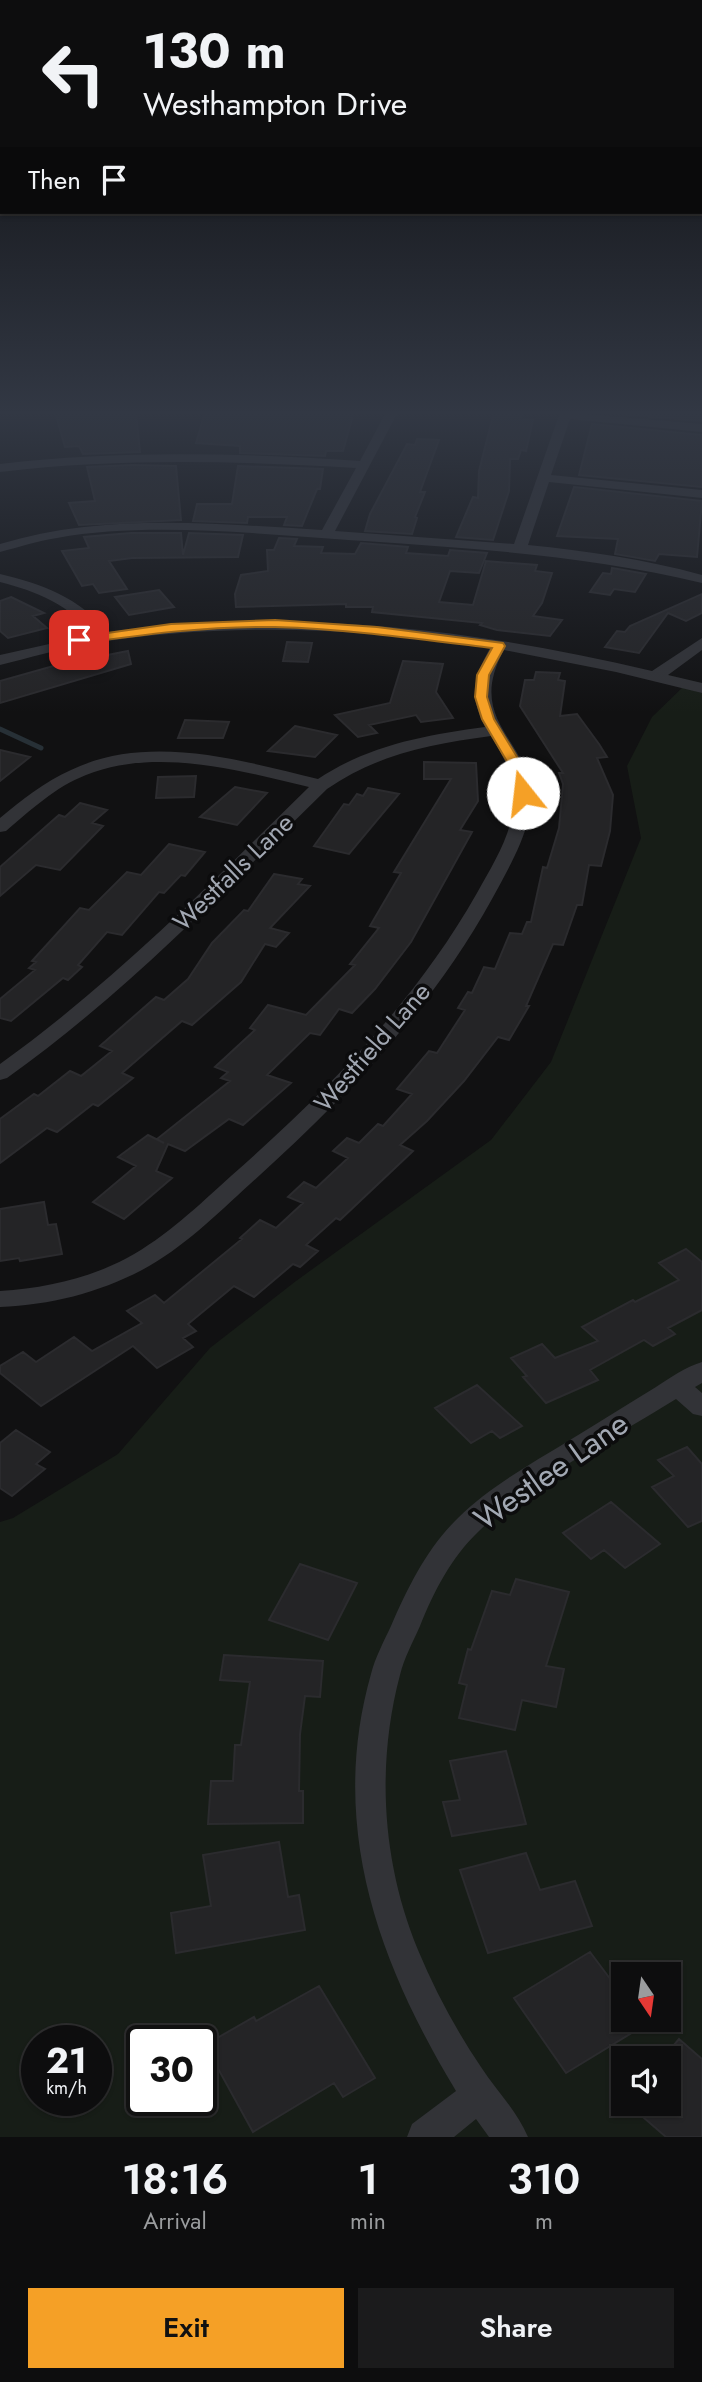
<!DOCTYPE html>
<html lang="en">
<head>
<meta charset="utf-8">
<style>
  :root { --surface:#0d0d0e; --page:#1b1b1c; --text:#f1f3f6; --muted:#9a9c9e; --line:#2d2d2e; --accent:#f5a026 }
  body { margin:0; font-family:Jost,sans-serif; background:var(--page); color:var(--text); height:100vh; display:flex; flex-direction:column; font-size:26px; white-space:nowrap }
  * { box-sizing:border-box; margin:0 }
  p { font-size:23px; color:var(--muted) }
  .icon { flex:none; width:38px; height:38px; fill:none; stroke:currentColor; stroke-width:2; stroke-linecap:round; stroke-linejoin:round }
  .map { position:relative; height:2137px; overflow:hidden }
  .side { display:flex; flex-direction:column; background:var(--surface); flex:1 }
  .side>* { flex:none }
  .banner { position:absolute; left:0px; top:0px; width:704px; height:214px; box-shadow:0 2px 5px #0004,0 0 0 2px var(--line); background:#0d0d0e; color:var(--text); overflow:hidden }
  .needle { width:46px; rotate:167deg }
  .tools { position:absolute; left:611px; top:1962px; display:grid; gap:14px }
  .tools a { display:grid; place-items:center; width:70px; height:70px; border-radius:0px; background:var(--surface); box-shadow:0 2px 5px #0004,0 0 0 2px var(--line); font-size:35px }
  .speed { position:absolute; left:21px; top:2025px; display:flex; gap:14px; font-size:35px; font-weight:700; text-align:center }
  .speed>* { display:grid; place-content:center; width:91px; height:91px; border-radius:50%; background:var(--surface); box-shadow:0 2px 5px #0004,0 0 0 2px var(--line); line-height:1 }
  .speed small { font-size:18px; font-weight:400 }
  .speed .limit { border:4px solid #111; border-radius:10px; background:#fff; color:#111 }
  .pin { position:absolute; display:grid; place-items:center; width:60px; height:60px; color:#fff; margin:-30px; border-radius:14px; box-shadow:0 4px 10px #0006 }
  .me { position:absolute; width:77px; margin:-38px; rotate:344deg; stroke-linejoin:round; filter:drop-shadow(0 0 5px #0008) }
  .turn { display:flex; align-items:center; gap:24px; height:147px; padding:0 28px; font-size:32px }
  .turn .icon { width:91px; height:91px; stroke-width:2.5 }
  .turn b { display:block; font-size:49px; line-height:60px }
  .then { display:flex; align-items:center; height:66px; padding:0 28px; background:#0003; gap:14px; font-size:26px }
  .eta { display:flex; justify-content:space-evenly; align-items:center; height:119px; text-align:center }
  .eta b { font-size:42px; font-weight:600; line-height:49px }
  .action { display:flex; gap:14px; margin-top:auto; padding:14px 28px }
  .action a { flex:1; height:80px; border-radius:0px; background:var(--accent); color:#111; font-size:28px; font-weight:600; line-height:80px; text-align:center }
  .action a+a { background:var(--page); color:var(--text) }
  .map>svg:first-child { display:block }
  .green { fill:#171d17; fill-rule:evenodd }
  .lines { fill:none; stroke-linecap:round; stroke-linejoin:round }
  .stream { stroke:#273036; stroke-width:5 }
  .building { fill:#242426; stroke:#2b2b2e; stroke-width:2 }
  .minor { fill:#323337; fill-rule:evenodd }
  .route { fill:#f5a026; stroke:#9f6819; stroke-width:2 }
  .labels { text-anchor:middle; stroke-width:7; stroke-linejoin:round; paint-order:stroke }
  .street-label { font-size:26px; fill:#a2a8b3; stroke:#0c0c0d }
  .near-street-label { font-size:32px; fill:#a2a8b3; stroke:#0c0c0d }
</style>
</head>
<body>
<div class="map">
<svg width="702" height="2137" viewBox="0 0 702 2137">
  <rect width="100%" height="100%" fill="#111112"/>
  <path class="green" d="M683 687 702 693V2137H0V1522L13 1518 118 1454 210 1348 296 1281 491 1140 551 1062 641 838 627 766 652 717ZM623 1974H668V2020H623ZM37 2040H96V2100H37ZM142 2040H201V2100H142ZM623 2058H668V2104H623Z"/>
  <g class="lines">
    <path class="stream" d="M0 729 41 748"/>
  </g>
  <path class="building" d="M55 412H136L140 452 83 454 79 446 65 447Z
    M205 412H354L343 451H326L325 456 240 453V446L196 443Z
    M494 412 522 414 520 419 533 420 526 451 521 450 518 459H510L509 491 493 540 456 537 473 497 478 498 479 471Z
    M596 412H702V421Z
    M592 424 702 435V487L579 475Z
    M417 439 439 440 420 492H425L415 517 417 518 412 534 365 531 370 514 407 444 415 445Z
    M133 465 176 466 181 520 79 525 69 503 95 501 87 467Z
    M238 466 323 469 320 489H317L302 526 284 525 287 517H248L247 523 193 521 197 504H232Z
    M574 487 702 501 697 557 659 554 655 561 615 554 618 539 557 536Z
    M131 533H181L183 555 189 533 243 535 238 557 132 558 109 561 127 589 99 593 93 584 82 586 62 551 89 548 84 537Z
    M279 538 297 539 294 546 323 547 321 553 355 554 361 543 408 547 406 553 448 556 450 550 487 553 479 573 450 571 439 602 473 605 486 561 537 565 535 571 552 573 542 603 533 616 562 620 550 636 497 630 480 625 482 623 372 612 373 607H346V604L236 607 235 594 241 575 268 571 267 550H274Z
    M612 568 618 569 646 574 635 592 614 589 610 595 590 592 603 573 611 574Z
    M159 590 174 607 129 615 115 597Z
    M702 594V613L686 621 668 613 639 653 605 647 617 631 625 632 630 626Z
    M11 597 44 613 33 616 47 628 8 638 0 631V601Z
    M287 642 312 643 308 662 283 661Z
    M128 651 131 664 0 703V681L57 665Z
    M403 661 443 664 436 692 453 718 421 722 416 715 369 725 377 733 358 737 335 715 390 703Z
    M536 672 560 673 558 680 565 681 560 716 577 714 599 744 607 757 597 758 613 795 610 831 601 866 589 865 582 905H577L563 945 553 944 526 1006H529L509 1040 498 1037 464 1081 427 1121 400 1145 413 1151 340 1220 336 1218 306 1245 318 1251 300 1267 293 1264 254 1297 234 1286 188 1324 196 1331 183 1338 193 1347 157 1368 133 1346 41 1406 0 1373V1366L23 1352 36 1362 74 1337 92 1351 142 1323 127 1311 155 1295 164 1303 242 1239 240 1238 260 1220 276 1228 303 1203 288 1197 304 1182 316 1188 348 1158 333 1151 347 1138 359 1143 378 1124 383 1126 412 1094 397 1089 429 1051 437 1053 465 1010 458 1008 468 992 472 993 484 967 495 969 510 933 522 934 527 922H531L543 867 547 868 559 828 563 784 559 773H563L520 706 525 680H534Z
    M185 720 229 722 223 738H178Z
    M295 726 337 735 315 757 268 751Z
    M0 750 30 757 0 781Z
    M424 762 476 763 478 801 460 830 472 832 411 942 375 989 352 1013 339 1009 320 1035 310 1033 267 1075 291 1083 243 1125 229 1119 185 1151 168 1144 156 1171 172 1178 124 1219 93 1202 136 1166 118 1157 148 1135 164 1143 157 1139 230 1081 221 1078 228 1072 215 1067 255 1030 250 1028 268 1005 306 1015 355 965 350 964 379 928 370 926 401 873 394 872 451 779H424Z
    M196 776 194 797 156 798 158 777Z
    M235 787 267 793 237 825 200 817Z
    M368 788 399 794 349 854 314 846 344 804 349 805 357 794 363 796Z
    M80 803 107 810 92 823 103 826 60 870 36 865 0 896V867L59 815 65 817Z
    M169 844 205 852 185 876 181 875 164 893 159 892 122 935 107 932 78 965 82 967 68 980 63 978 11 1021 0 1018V999L35 970 29 968 36 962 32 961 80 908 89 910 127 872 141 875Z
    M274 874 302 879 298 884 310 886 270 928 289 933 276 947 265 944 241 982 192 1025 182 1021 122 1073 133 1078 98 1106 93 1104 57 1132 47 1128 0 1163V1119L34 1094 38 1096 70 1071 81 1076 112 1051 100 1046 156 997 164 1000 188 979 212 943 244 910 248 911Z
    M44 1202 48 1225 56 1224 62 1254 20 1261 19 1258 0 1261V1209Z
    M686 1249 702 1262V1310L668 1328 675 1334 653 1346 644 1340 590 1370 598 1380 546 1403 523 1377 527 1376 511 1358 542 1344 555 1358 598 1341 582 1327 633 1300 635 1302 679 1280 659 1263Z
    M477 1385 522 1426 500 1438 492 1431 471 1443 435 1408Z
    M16 1430 50 1452 36 1464 45 1469 12 1496 0 1488V1443Z
    M687 1447 702 1464V1521L688 1527 652 1487 674 1476 658 1460Z
    M611 1502 660 1544 625 1568 604 1550 591 1559 563 1533Z
    M300 1564 357 1583 328 1640 269 1620Z
    M516 1579 569 1592 546 1666 564 1669 556 1707 522 1700 515 1730 459 1718 467 1685 459 1683 468 1649 471 1650 492 1591 510 1595Z
    M224 1655 323 1661 320 1697 305 1696 300 1734 299 1791H303V1823L208 1824 211 1781H233L235 1745H241L250 1682 220 1680Z
    M506 1751 526 1824 452 1836 443 1802 460 1800 450 1761Z
    M279 1842 288 1897 299 1895 305 1930 176 1953 171 1913 211 1906 203 1855Z
    M526 1853 540 1890 575 1881 592 1926 488 1953 460 1870Z
    M590 1952 623 1996V2020H653L566 2073 514 1998Z
    M319 1986 375 2078 343 2097 334 2083 253 2132 205 2045 254 2017 256 2021Z
    M679 2039 702 2059V2137H666L628 2104H668V2052Z"/>
  <g class="lines">
    <path class="minor" d="M386 412H398L335 531 514 544 560 412 702 424V432L570 419 551 475 702 490V498L549 482 528 545C587 551 644 559 702 575V583C591 556 479 549 365 541 269 535 150 521 57 538 37 541 19 547 0 552V544C105 512 215 524 322 530L356 468C236 461 119 458 0 472V464C120 450 239 453 360 461Z
      M0 574C43 584 79 598 108 632 293 608 472 628 652 671L702 638V650L668 675 702 683V693L616 672 504 650C460 730 547 744 529 817 522 846 506 873 492 899 431 1010 343 1100 250 1184 216 1215 183 1248 142 1270 98 1293 50 1305 0 1307V1291C45 1288 87 1279 127 1258 166 1237 199 1205 231 1176 326 1092 414 1004 477 893 491 868 509 839 513 811 517 782 506 760 491 736 431 744 378 754 327 789 224 890 125 994 7 1078L0 1080V1064C113 983 210 884 309 787 237 770 157 747 86 775 55 787 31 810 6 831L0 832V818C22 800 44 782 71 770 148 733 240 760 318 779 369 745 426 735 485 727 469 695 473 679 490 648 357 627 222 622 88 644 59 649 29 658 0 665V655L94 634C69 605 36 591 0 582Z
      M702 1362V1383L695 1387 702 1393V1416L693 1414 676 1399C613 1438 530 1481 478 1532 451 1558 434 1591 420 1626 413 1642 404 1658 400 1675 376 1765 382 1863 418 1950 435 1991 456 2030 481 2067 496 2090 517 2111 528 2137H489L476 2119 454 2137H407L412 2124 456 2091C378 1962 328 1825 371 1674 375 1658 384 1641 391 1626 408 1587 427 1548 458 1518 490 1486 531 1464 570 1440 599 1422 627 1405 656 1387 670 1378 685 1367 702 1362Z"/>
  </g>
  <linearGradient id="sky" x2="0" y2="1"><stop stop-color="#09090a"/><stop offset="0.58" stop-color="#323844"/><stop offset="1" stop-color="#323844" stop-opacity="0"/></linearGradient>
  <rect width="702" height="712" fill="url(#sky)"/>
  <path class="route" d="M275 620 377 627 503 643 505 646 489 675 487 697 494 719 525 770 530 793 523 797 517 793 512 770 482 719 475 697 477 675 492 648C420 639 348 629 275 627 209 626 144 634 79 644L74 640 79 637 171 624Z"/>
  <g class="labels">
    <g class="street-label">
      <text transform="translate(233 872) rotate(-44)" y="9">Westfalls Lane</text>
      <text transform="translate(372 1047) rotate(-49)" y="9">Westfield Lane</text>
    </g>
    <g class="near-street-label">
      <text transform="translate(551 1471) rotate(-35)" y="11">Westlee Lane</text>
    </g>
  </g>
</svg>
<div class="tools">
<a><svg class="needle" viewBox="-14 -14 28 28"><path d="M0-13l5 13h-10z" fill="#e53935"/><path d="M0 13l5-13h-10z" fill="#9a9c9e"/></svg></a>
<a><svg class="icon" aria-label="sound" viewBox="0 0 24 24"><path d="M4 9h4l5-4v14l-5-4H4zM17 9q2 3 0 6"/></svg></a>
</div>
<div class="speed"><div>21<small>km/h</small></div><div class="limit">30</div></div>
<div class="pin" style="left:79px;top:640px;background:#d93025"><svg class="icon" aria-label="arrive" viewBox="0 0 24 24"><path d="M6 21V4h12l-3 4 3 4H6"/></svg></div>
<svg class="me" style="left:523px;top:793px" viewBox="-20 -20 40 40"><circle r="19" fill="#fff"/><path d="M0-13L10 11 0 6-10 11z" fill="#f5a026"/></svg>
<div class="banner">
<div class="turn"><svg class="icon" aria-label="left" viewBox="0 0 24 24"><path d="M17 20v-9H6M10 6l-5 5 5 5"/></svg><div><b>130 m</b>Westhampton Drive</div></div>
<div class="then">Then<svg class="icon" aria-label="arrive" viewBox="0 0 24 24"><path d="M6 21V4h12l-3 4 3 4H6"/></svg></div>
</div>
</div>
<section class="side">
<div class="eta">
<div><b>18:16</b><p>Arrival</p></div>
<div><b>1</b><p>min</p></div>
<div><b>310</b><p>m</p></div>
</div>
<div class="action"><a>Exit</a><a>Share</a></div>
</section>
</body>
</html>
